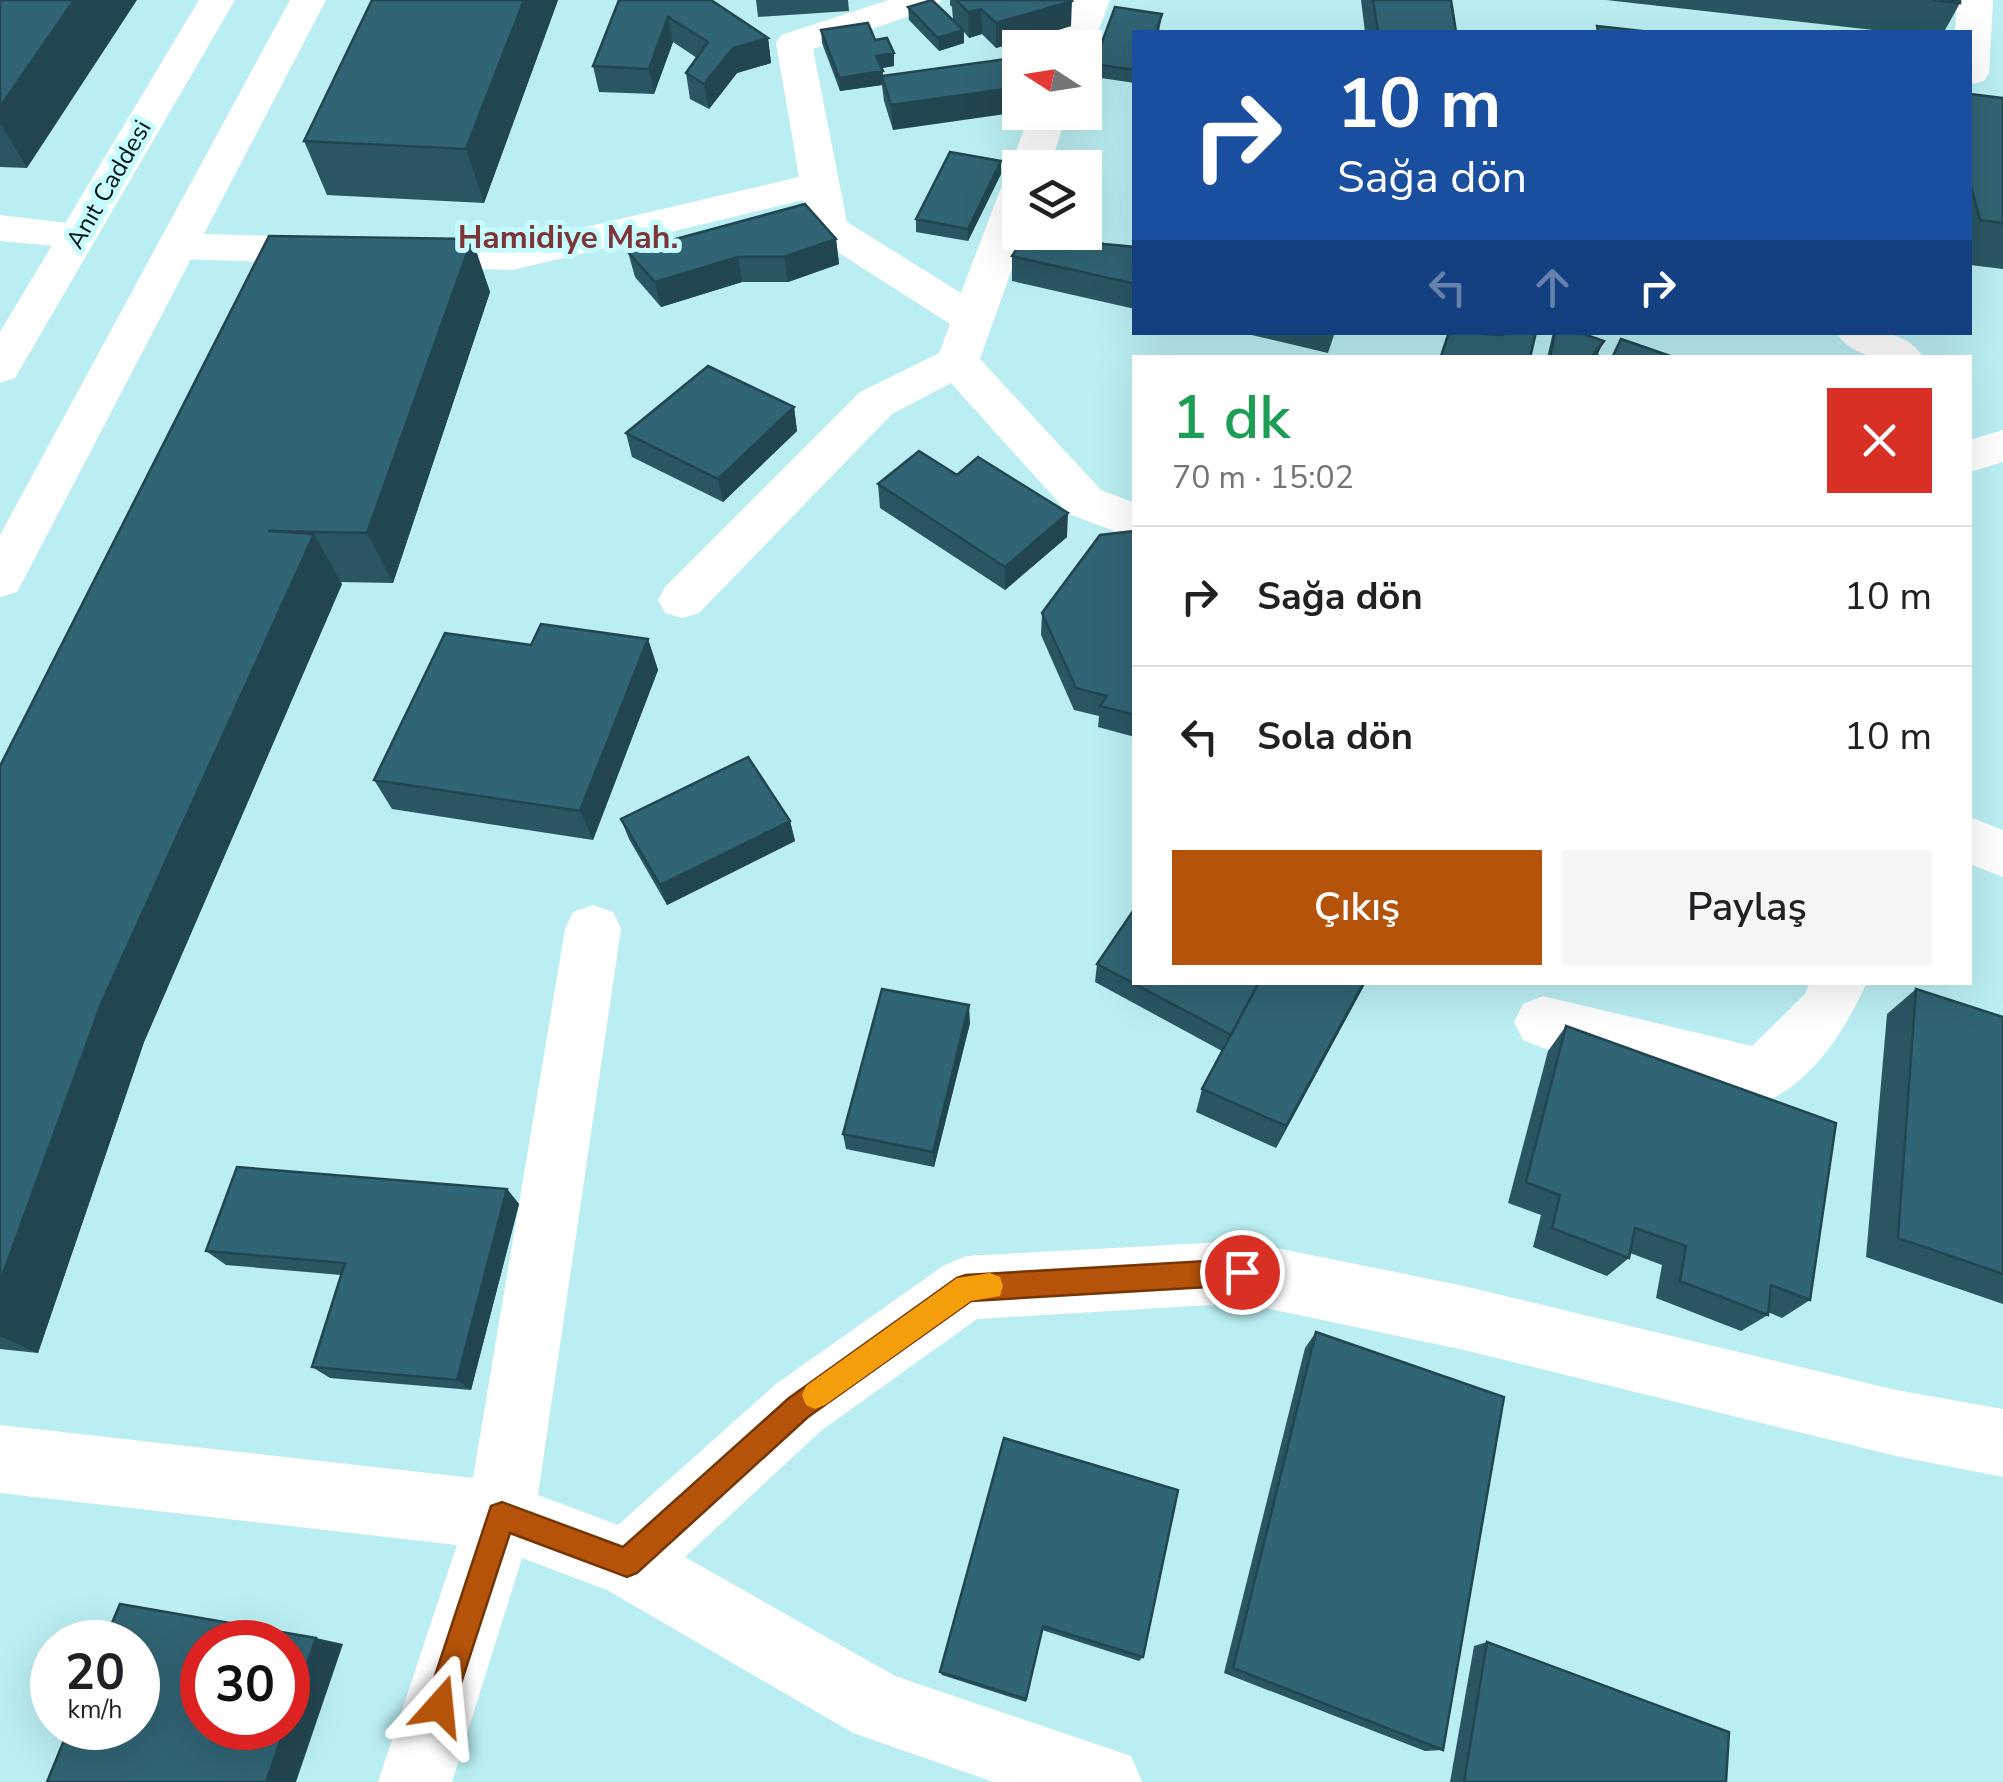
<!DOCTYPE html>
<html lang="tr">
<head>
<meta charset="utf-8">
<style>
  :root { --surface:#fff; --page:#f6f6f6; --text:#202124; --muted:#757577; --line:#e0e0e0; --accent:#b45309 }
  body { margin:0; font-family:"Nunito Sans",sans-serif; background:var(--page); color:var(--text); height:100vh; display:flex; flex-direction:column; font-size:38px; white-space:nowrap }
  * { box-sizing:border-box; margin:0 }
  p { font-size:32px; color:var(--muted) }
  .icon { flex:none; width:55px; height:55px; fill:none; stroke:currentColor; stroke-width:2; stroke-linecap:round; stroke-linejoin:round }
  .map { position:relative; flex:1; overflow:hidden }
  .panel { position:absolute; left:1132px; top:355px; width:840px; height:630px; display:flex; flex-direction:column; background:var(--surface); border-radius:0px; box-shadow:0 10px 40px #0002 }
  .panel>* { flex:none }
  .top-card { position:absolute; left:1132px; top:30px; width:840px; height:305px; border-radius:0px; box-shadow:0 10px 40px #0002; background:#1a4fa0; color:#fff; overflow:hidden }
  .needle { width:65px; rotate:282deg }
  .buttons { position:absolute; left:1002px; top:30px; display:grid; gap:20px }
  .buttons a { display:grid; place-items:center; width:100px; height:100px; border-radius:0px; background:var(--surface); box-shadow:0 10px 40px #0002; font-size:50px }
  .speed { position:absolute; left:30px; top:1620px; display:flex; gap:20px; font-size:50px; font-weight:700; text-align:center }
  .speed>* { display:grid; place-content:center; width:130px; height:130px; border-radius:50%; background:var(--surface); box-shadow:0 10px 40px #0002; line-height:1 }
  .speed small { font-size:25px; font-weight:400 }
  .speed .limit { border:15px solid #d22; background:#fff; color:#111 }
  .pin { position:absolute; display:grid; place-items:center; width:85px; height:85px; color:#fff; margin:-42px; border:5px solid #fff; border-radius:50%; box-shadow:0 2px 10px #0007 }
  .me { position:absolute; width:110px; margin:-55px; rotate:18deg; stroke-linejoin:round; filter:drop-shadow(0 0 8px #0008) }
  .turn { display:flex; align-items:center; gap:35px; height:210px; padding:0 40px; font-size:45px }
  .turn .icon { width:130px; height:130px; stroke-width:2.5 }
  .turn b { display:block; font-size:70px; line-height:85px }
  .lanes { display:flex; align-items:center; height:95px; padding:0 40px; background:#0003; justify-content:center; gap:50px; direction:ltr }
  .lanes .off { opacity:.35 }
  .round { display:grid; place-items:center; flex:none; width:105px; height:105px; border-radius:0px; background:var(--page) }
  .summary { display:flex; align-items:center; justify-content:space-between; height:170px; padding:0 40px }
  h1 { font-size:60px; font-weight:600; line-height:75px; color:#1e9e55 }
  .button { display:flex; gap:20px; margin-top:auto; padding:20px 40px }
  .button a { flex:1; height:115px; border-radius:0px; background:var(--accent); color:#fff; font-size:40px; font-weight:600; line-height:115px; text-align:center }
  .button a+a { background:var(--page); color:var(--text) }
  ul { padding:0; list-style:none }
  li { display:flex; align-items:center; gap:30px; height:140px; padding:0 40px; border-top:2px solid var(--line) }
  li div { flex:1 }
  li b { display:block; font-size:38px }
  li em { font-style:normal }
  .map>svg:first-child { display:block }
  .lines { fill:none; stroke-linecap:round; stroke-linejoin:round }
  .street { fill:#fff; fill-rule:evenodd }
  .secondary { fill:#fff; fill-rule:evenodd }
  .wall { fill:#2a5664 }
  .shaded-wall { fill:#224651 }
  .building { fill:#316474; stroke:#224651; stroke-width:2.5 }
  .route { fill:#b45309; stroke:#753606; stroke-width:2.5 }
  .slow { fill:#f59e0b }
  .labels { text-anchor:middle; stroke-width:10; stroke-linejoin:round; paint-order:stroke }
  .far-street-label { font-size:25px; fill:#011214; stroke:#c7fcff }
  .far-district-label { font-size:32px; font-weight:bold; fill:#7d3537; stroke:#c7fcff }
</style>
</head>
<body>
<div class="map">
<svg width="2003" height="1782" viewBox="0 0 2003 1782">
  <rect width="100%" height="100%" fill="#baeef2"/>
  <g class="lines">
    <path class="street" d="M889 0H942L936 7 813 49 847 222 961 293 1000 190 1006 181 1020 178V232H1025L980 359 1101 490 1135 503V539L1069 514 951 383 892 414 699 613 682 618 665 613 658 600 665 587 860 392 939 353 950 324 814 237 808 228 803 200 513 270 177 259 163 255 157 246 163 237 177 233 513 244 799 177 776 43 781 35Z
      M1074 0H1110L1092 48 1085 56V48H1056Z
      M1957 0H1993L1989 73 1984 81 1971 84 1970 32H1955Z
      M1030 112H1068L1049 168H1020V178L1010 168Z
      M0 215 92 226 98 235 92 244 78 248 0 241Z
      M1836 332C1868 332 1905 327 1924 358 1893 358 1855 363 1836 332Z
      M2003 430V462L1970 472V440Z
      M1970 817 2003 830V877L1970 864Z
      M593 905 613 912 621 929 538 1495 618 1525 776 1384 943 1266 966 1256 1242 1241 1464 1286 1896 1390 2003 1409V1477L1896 1456 1464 1350 1242 1303 977 1319 822 1430 685 1557 895 1676 1131 1756 1142 1782H994L853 1733 607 1590 522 1558 452 1782H378L457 1545 0 1493V1425L473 1478 565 929 573 912Z
      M1810 982H1867C1846 1029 1812 1084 1762 1103L1543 1048 1523 1040 1514 1022 1523 1004 1543 996 1752 1046 1805 994Z"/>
    <path class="secondary" d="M199 0H235L15 378 0 383V332Z
      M290 0H326L24 579 17 592 0 597V535Z"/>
  </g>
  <path class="wall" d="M0 0 27 168 0 167Z
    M558 0 484 203 327 195 304 141Z
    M619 0 768 38 771 63 737 73 709 109 690 99 686 73 697 58 673 42 654 94 599 92 593 66Z
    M756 0H848L849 11 758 17Z
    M950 0H1071V26L996 48 982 34 969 38 964 32V43L939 51 909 20 908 7 953 20 952 7 950 5Z
    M1361 0H1451L1456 32H1365Z
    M1606 0H1960V3L1944 32H1891Z
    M1115 7 1162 14 1159 32H1135V83L1094 77V64Z
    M821 30 875 40 894 66 881 68 883 76 1013 58 893 130 884 101 882 85 840 91 822 43Z
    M1970 94 2003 98V269L1970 265Z
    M1001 174 968 241 916 232V219Z
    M472 239 490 292 393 583 340 582 342 584 144 1042 38 1353 0 1349V766Z
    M836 239 839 264 788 282H742L661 307 635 277 628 252Z
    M1104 244 1135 247V309L1012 281V256Z
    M1239 332H1335L1328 353Z
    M1553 332H1578L1599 354 1596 358H1547Z
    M794 407 797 431 723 502 632 457 626 433Z
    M957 475 1067 537 1005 590 880 508 878 484Z
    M1135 531V737L1098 727 1099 716 1074 710 1041 635 1042 613Z
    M648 639 658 670 593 840 392 809 374 780 531 645Z
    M621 819 790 821 795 841 667 905 629 839Z
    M1097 964 1135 982H1366L1276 1148 1196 1112 1202 1089 1222 1051 1095 982Z
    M1916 989 2003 1017V1304L1866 1257 1887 1014Z
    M970 1023 934 1167 846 1149 843 1134Z
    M1566 1026 1810 1300 1782 1318 1768 1312V1315L1741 1331 1656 1298 1662 1265 1630 1253 1629 1258 1607 1276 1533 1247 1541 1215 1508 1203 1548 1051Z
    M507 1189 519 1204 471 1390 330 1378 312 1367 341 1275 226 1265 206 1251Z
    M1316 1332 1443 1750 1425 1751 1224 1673 1305 1348Z
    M1004 1438 1143 1657 1139 1661 1042 1630 1026 1702 942 1675 940 1672Z
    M1487 1642 1726 1782H1450L1474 1646Z"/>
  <path class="shaded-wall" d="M74 0H137L27 168 0 123V107Z
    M524 0H558L484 203 466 149Z
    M1072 1 1071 26 996 48V23Z
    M981 9 982 34 969 38 968 12Z
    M668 17 673 42 654 94 649 69Z
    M963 30 964 43 939 51 938 38Z
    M768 38 771 63 737 73 709 109 704 84 733 48Z
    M894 53V66L877 69 876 56Z
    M883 71 882 85 840 91 839 78Z
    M1020 87V112L893 130 891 105Z
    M1001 161V174L968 241V229Z
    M472 239 490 292 393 583 367 533Z
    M836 239 839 264 788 282 784 257Z
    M738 257 742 282 661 307 655 282Z
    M1604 341 1596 358H1591Z
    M794 407 797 431 723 502 718 479Z
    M1068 513 1067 537 1005 590V567Z
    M314 534 342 584 144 1042 38 1353 0 1336V1282L101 1004Z
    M648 639 658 670 593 840 580 811Z
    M790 821 795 841 667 905 660 885Z
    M1364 982H1366L1276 1148 1286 1126Z
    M969 1005 970 1023 934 1167 933 1152Z
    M507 1189 519 1204 471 1390 457 1380Z
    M316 1638 343 1644 296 1782H266L285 1728H288V1720Z"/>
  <path class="building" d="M0 0H74L0 107Z
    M372 0H524L466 149 304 141Z
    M619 0H711L768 38 733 48 704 84 686 73 708 42 668 17 649 69 593 66Z
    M932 0 963 30 938 38 908 7Z
    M956 0H1071L1072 1 996 23 981 9 968 12Z
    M1373 0H1451L1456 32H1378Z
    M1934 0H1960V3Z
    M1115 7 1162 14 1156 32H1135V70L1094 64Z
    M868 23 875 40 887 38 894 53 876 56 883 71 839 78 821 30Z
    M1597 26 1651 32H1598Z
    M1013 58 1020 73V87L891 105 882 76Z
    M1970 94 2003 98V223L1980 220 1970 182Z
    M950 152 1001 161 968 229 916 219Z
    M805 204 836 239 784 257H738L655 282 628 252Z
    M1028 232H1046L1104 244 1135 247V284L1012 256Z
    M269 236 472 239 367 533 268 531 314 534 101 1004 0 1282V766Z
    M1449 332 1503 335V332H1536L1530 358 1441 356Z
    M1555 332H1578L1604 341 1591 358H1550Z
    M1621 339 1676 358H1612Z
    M708 366 794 407 718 479 626 433Z
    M919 451 957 475 978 457 1068 513 1005 567 878 484Z
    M1135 531V715L1100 706 1107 696 1076 688 1042 613 1100 535Z
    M541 624 648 639 580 811 374 780 445 633 531 645Z
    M748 757 790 821 660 885 621 819Z
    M1135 908V982H1259L1231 1035 1097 964Z
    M1259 982H1364L1286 1126 1202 1089Z
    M882 989 969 1005 933 1152 843 1134Z
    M1916 989 2003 1017V1274L1898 1238Z
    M1566 1026 1836 1123 1810 1300 1771 1285 1768 1315 1680 1281 1686 1246 1635 1228 1629 1258 1552 1228 1560 1195 1526 1182Z
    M237 1167 507 1189 457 1380 312 1367 345 1263 206 1251Z
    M1316 1332 1504 1397 1443 1750 1233 1668Z
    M1004 1438 1178 1490 1143 1657 1043 1626 1026 1699 940 1672Z
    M120 1604 316 1638 288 1720V1642H202V1728H285L266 1782H47L69 1728H138V1642H104Z
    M1487 1642 1729 1732 1726 1782H1464Z"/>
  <path class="route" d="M1242 1259 1251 1263 1255 1272 1251 1281 1242 1285 971 1301 808 1417 637 1573 627 1577 510 1533 450 1717 440 1721 429 1717 425 1706 491 1506 502 1502 623 1547 789 1398 957 1278 966 1275Z"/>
  <path class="slow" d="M990 1273 1000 1277 1003 1286 1000 1296 971 1301 825 1405 815 1409 806 1405 802 1395 806 1386 957 1278Z"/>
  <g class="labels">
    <g class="far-street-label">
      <text transform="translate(108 184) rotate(-60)" y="9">Anıt Caddesi</text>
    </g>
    <g class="far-district-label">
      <text x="568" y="248">Hamidiye Mah.</text>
    </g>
  </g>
</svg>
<div class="buttons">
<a><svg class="needle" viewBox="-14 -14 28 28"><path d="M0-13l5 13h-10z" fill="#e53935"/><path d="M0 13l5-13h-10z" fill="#757577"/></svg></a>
<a><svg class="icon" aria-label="layers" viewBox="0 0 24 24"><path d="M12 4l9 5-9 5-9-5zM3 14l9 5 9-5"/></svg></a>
</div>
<div class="speed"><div>20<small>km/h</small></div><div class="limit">30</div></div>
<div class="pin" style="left:1242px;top:1272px;background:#d93025"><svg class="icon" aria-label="arrive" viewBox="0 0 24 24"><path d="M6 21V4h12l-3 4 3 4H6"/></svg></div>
<svg class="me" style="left:440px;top:1706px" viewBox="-20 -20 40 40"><path d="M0-17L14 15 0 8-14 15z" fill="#b45309" stroke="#fff" stroke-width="4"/></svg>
<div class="top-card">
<div class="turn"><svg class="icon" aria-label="right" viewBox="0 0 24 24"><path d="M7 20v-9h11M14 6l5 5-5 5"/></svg><div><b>10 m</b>Sağa dön</div></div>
<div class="lanes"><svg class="icon off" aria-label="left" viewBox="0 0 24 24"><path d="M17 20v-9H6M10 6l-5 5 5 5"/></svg><svg class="icon off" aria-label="ahead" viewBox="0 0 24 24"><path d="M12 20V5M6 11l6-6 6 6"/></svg><svg class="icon" aria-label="right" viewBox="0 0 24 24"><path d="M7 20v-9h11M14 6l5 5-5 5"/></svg></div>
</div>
<section class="panel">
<div class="summary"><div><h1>1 dk</h1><p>70 m · 15:02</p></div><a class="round" style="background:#d93025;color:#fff"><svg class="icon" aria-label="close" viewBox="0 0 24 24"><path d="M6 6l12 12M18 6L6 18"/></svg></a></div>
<ul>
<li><svg class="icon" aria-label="right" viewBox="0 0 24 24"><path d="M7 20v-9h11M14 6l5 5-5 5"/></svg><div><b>Sağa dön</b></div><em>10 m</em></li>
<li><svg class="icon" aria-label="left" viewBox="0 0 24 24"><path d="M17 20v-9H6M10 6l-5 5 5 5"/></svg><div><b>Sola dön</b></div><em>10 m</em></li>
</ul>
<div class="button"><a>Çıkış</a><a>Paylaş</a></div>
</section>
</div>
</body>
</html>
